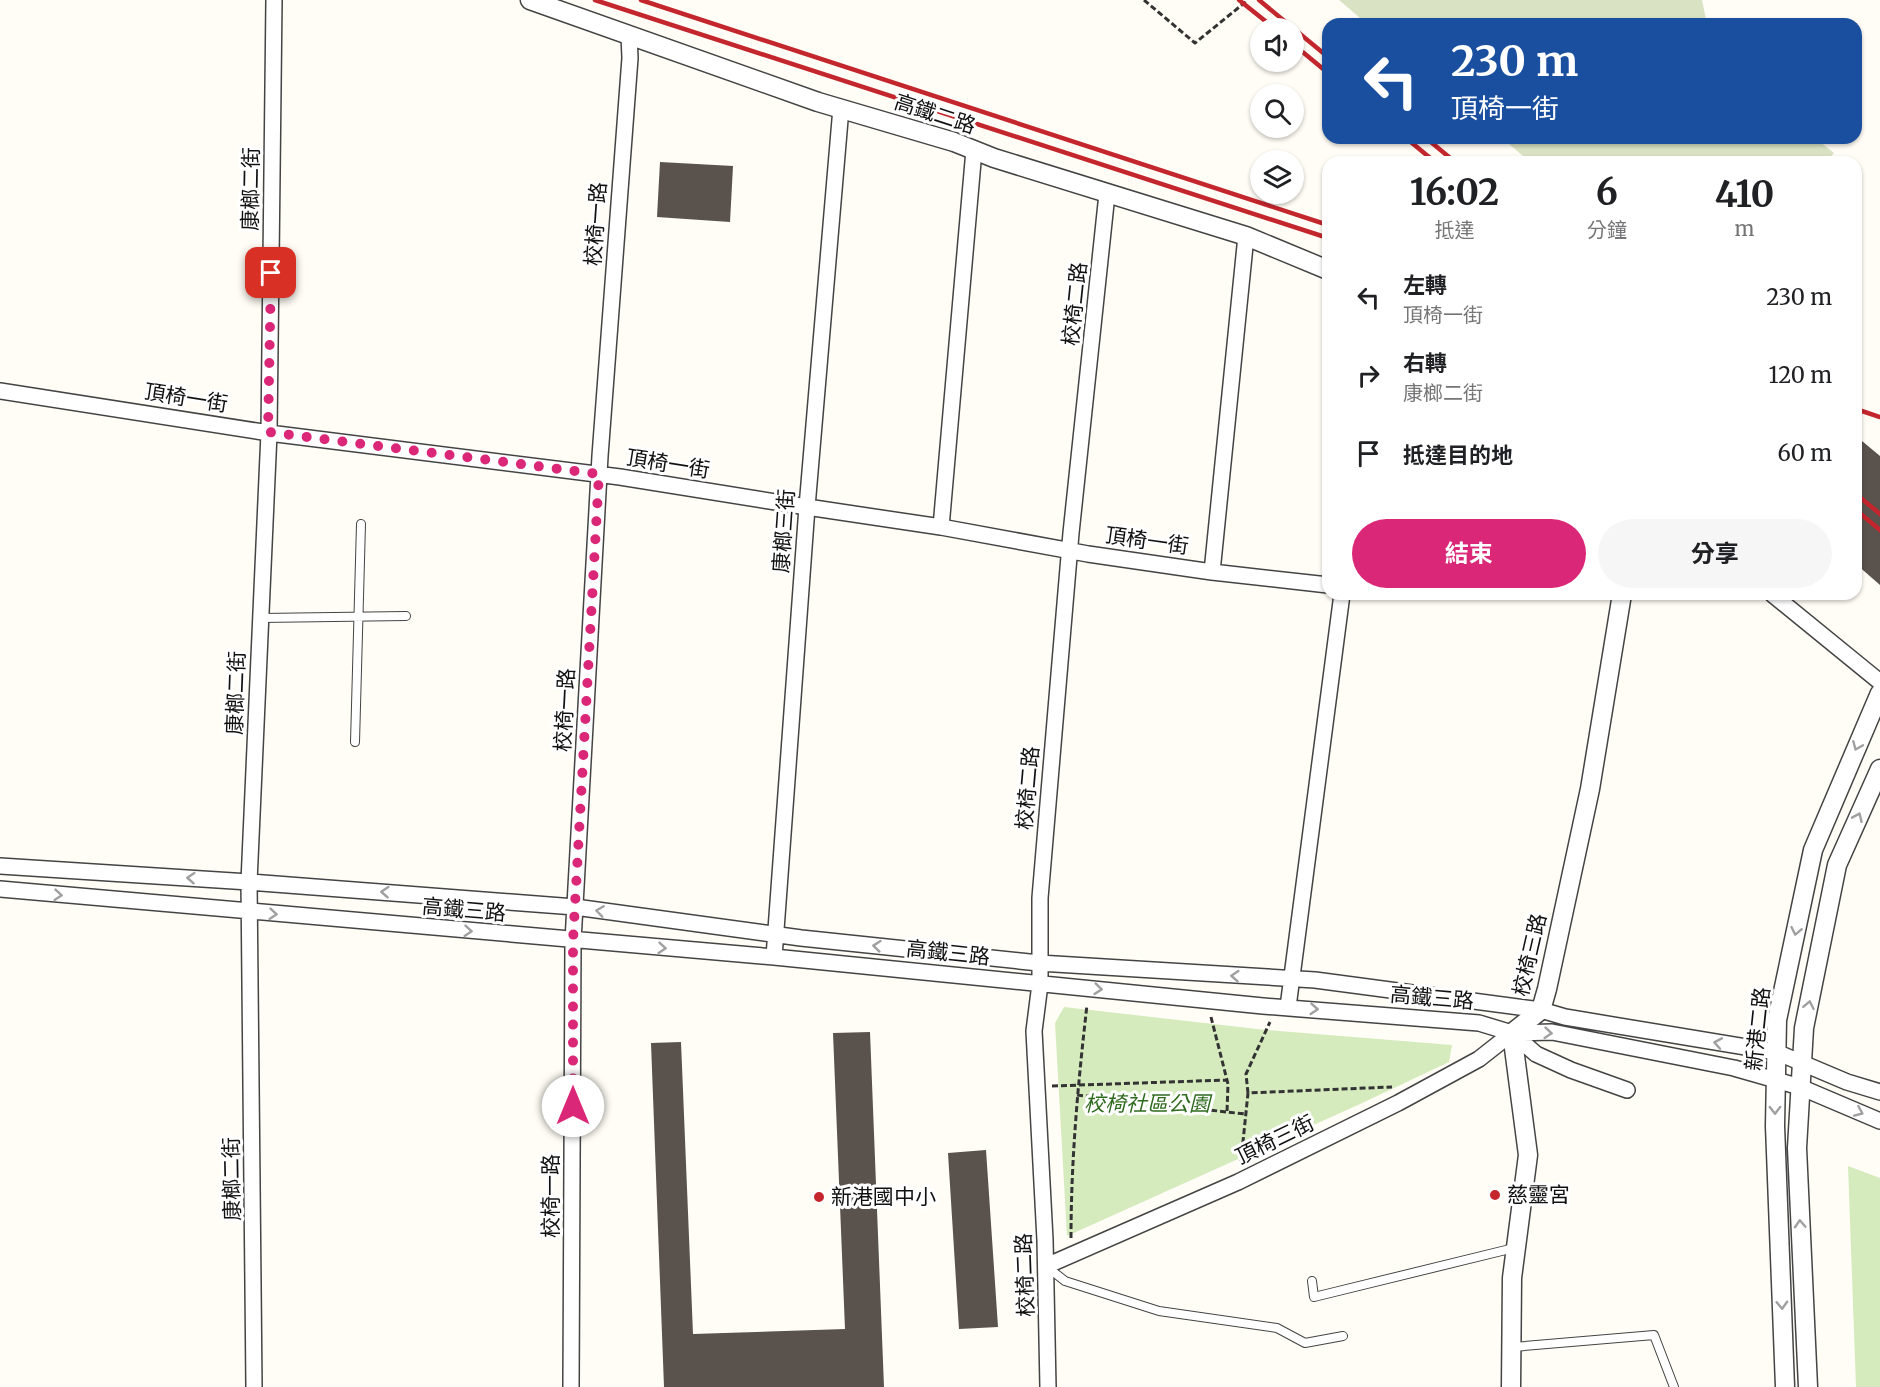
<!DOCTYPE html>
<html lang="zh-TW">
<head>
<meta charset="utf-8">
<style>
  :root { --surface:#fff; --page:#f6f6f6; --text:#202124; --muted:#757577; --accent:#db2777 }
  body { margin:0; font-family:Merriweather,"Noto Sans TC",serif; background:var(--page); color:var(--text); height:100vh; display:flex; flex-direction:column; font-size:22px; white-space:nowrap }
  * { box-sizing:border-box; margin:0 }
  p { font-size:20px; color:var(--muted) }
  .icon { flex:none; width:33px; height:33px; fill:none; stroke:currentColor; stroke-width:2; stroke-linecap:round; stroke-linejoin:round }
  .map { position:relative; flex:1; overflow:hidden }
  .drawer { position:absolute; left:1322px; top:156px; width:540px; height:444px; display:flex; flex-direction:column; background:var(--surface); border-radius:18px; box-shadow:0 2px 4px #0004 }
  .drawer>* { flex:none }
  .guide { position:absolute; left:1322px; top:18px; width:540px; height:126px; border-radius:18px; box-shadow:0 2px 4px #0004; background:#1a4fa0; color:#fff; overflow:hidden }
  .buttons { position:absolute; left:1250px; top:18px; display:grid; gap:12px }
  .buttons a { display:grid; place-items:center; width:54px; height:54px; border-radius:50%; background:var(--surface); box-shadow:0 2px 4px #0004; font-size:30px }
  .pin { position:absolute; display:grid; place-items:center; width:51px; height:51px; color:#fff; margin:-26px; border-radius:12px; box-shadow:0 3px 9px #0006 }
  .me { position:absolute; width:66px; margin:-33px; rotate:0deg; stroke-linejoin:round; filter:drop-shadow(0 0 4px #0008) }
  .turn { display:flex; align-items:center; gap:21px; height:126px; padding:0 30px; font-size:27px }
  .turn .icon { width:78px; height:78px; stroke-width:2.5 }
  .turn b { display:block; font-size:42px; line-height:51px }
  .eta { display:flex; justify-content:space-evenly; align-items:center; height:102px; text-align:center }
  .eta b { font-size:36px; font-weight:700; line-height:42px }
  .primary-button { display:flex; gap:12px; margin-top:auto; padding:12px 30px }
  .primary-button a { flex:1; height:69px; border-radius:36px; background:var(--accent); color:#fff; font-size:24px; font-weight:700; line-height:69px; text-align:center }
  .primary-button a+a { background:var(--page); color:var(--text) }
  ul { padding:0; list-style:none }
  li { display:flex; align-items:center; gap:18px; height:78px; padding:0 30px }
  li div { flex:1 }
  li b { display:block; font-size:22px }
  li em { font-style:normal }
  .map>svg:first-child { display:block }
  .green { fill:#d5ebbd }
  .cemetery { fill:#d9e3c4 }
  .building { fill:#5a524d }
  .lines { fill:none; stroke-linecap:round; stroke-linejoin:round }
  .service-casing { stroke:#444; stroke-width:10 }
  .minor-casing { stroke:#444; stroke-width:18 }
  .tertiary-casing { stroke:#444; stroke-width:21 }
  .path { stroke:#333; stroke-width:3; stroke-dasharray:6 3; stroke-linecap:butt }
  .service { stroke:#fff; stroke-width:8 }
  .minor { stroke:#fff; stroke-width:15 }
  .tertiary { stroke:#fff; stroke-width:18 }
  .rail { stroke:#c4262e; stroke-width:4.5 }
  .oneway { stroke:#a0a0a0 }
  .route { stroke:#db2777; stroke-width:10; stroke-dasharray:0 18 }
  .poi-dot { fill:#c4262e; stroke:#fff; stroke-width:2 }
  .labels { text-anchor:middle; stroke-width:6; stroke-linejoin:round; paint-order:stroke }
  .street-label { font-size:21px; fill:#111; stroke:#fff }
  .park-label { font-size:21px; font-style:italic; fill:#2f6b1f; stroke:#fff }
  .poi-label { font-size:21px; fill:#111; stroke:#fff; text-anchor:start }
</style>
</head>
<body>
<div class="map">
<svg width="1880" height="1387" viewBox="0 0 1880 1387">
  <rect width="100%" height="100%" fill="#fffdf5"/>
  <path class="green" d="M1064 1007 1266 1030 1452 1045 1449 1062 1358 1105 1067 1236 1055 1023Z
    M1848 1166 1880 1178V1387H1856Z"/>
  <path class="cemetery" d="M1339 0H1702L1707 24H1367Z
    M1502 138H1815L1834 153 1826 162H1530Z"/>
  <path class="building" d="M660 162 733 166 730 222 657 217Z
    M1856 436 1880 456V585L1856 564Z
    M870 1032 884 1387H664L651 1043 681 1042 693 1334 845 1329 833 1033Z
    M986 1150 998 1327 959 1329 948 1153Z"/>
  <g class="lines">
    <g class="service-casing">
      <path id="service" d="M261 618 406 616
        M355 742 361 524
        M1046 1266 1065 1281 1159 1311 1277 1328 1305 1343 1343 1336
        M1312 1281 1314 1297 1514 1248
        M1513 1347 1654 1335 1674 1387"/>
    </g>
    <g class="minor-casing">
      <path id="minor" d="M0 391 269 433 620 477 807 507 941 527 1088 554 1212 572 1328 585
        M941 527 974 150
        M1212 572 1246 236
        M1772 594 1880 682
        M0 866 249 882 575 907 801 938 1039 963 1315 980 1541 1010 1565 1017 1776 1052 1847 1082 1880 1092
        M0 889 774 957 1263 1006 1479 1023 1512 1033 1552 1032 1734 1068 1800 1087 1880 1121
        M774 957 807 507 841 108
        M1288 1007 1342 594
        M1046 1266 1238 1182 1398 1103 1479 1059 1512 1033 1536 1054 1571 1070 1627 1090
        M254 1387 249 882 269 433 274 0
        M571 1387 573 941 600 456 630 58 629 35
        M1048 1387 1045 1240 1034 1031 1040 984V898L1071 533 1107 194"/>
    </g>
    <g class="tertiary-casing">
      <path id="tertiary" d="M530 0 818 102 954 142 994 158 1246 236 1328 270
        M1511 1387 1512 1278 1528 1155 1512 1033 1541 1010 1547 989 1590 789 1622 594
        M1785 1387 1775 1126 1777 1020 1813 850 1880 693
        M1808 1387 1797 1148 1804 1028 1837 865 1880 769"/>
    </g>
    <path class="path" d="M1144 0 1195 43 1248 0
      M1211 1017 1228 1084 1227 1112 1245 1114
      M1052 1086 1227 1080
      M1248 1093 1246 1074 1270 1022
      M1077 1095 1227 1112
      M1241 1161 1248 1093 1392 1087
      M1071 1238C1071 1160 1078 1083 1087 1005"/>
    <use href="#service" class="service"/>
    <use href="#minor" class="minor"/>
    <use href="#tertiary" class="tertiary"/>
    <path class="rail" d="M595 0 1328 238
      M641 0 1328 225
      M1239 0 1274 28
      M1259 0 1328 57
      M1293 44 1328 73
      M1406 138 1435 162
      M1426 138 1455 162
      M1856 409 1880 417
      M1856 494 1880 514
      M1856 510 1880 530"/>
  </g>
  <defs><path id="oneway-chevron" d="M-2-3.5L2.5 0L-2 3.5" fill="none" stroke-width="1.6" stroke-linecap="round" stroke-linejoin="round" transform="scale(1.5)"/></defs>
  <g class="oneway">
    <use href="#oneway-chevron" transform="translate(1857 746) rotate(113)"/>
    <use href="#oneway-chevron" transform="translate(1858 817) rotate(-66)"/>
    <use href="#oneway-chevron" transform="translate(191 878) rotate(-176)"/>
    <use href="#oneway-chevron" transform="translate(385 892) rotate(-176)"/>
    <use href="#oneway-chevron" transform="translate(58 895) rotate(5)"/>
    <use href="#oneway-chevron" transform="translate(600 911) rotate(-172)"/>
    <use href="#oneway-chevron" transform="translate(273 914) rotate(5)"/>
    <use href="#oneway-chevron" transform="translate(468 931) rotate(5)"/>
    <use href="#oneway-chevron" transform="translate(1796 931) rotate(102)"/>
    <use href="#oneway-chevron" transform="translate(877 946) rotate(-174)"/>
    <use href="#oneway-chevron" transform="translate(662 948) rotate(5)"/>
    <use href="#oneway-chevron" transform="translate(1235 976) rotate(-176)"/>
    <use href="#oneway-chevron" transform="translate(1098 989) rotate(6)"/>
    <use href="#oneway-chevron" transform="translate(1809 1005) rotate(-79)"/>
    <use href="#oneway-chevron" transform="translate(1314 1009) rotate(4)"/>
    <use href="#oneway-chevron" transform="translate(1548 1033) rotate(5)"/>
    <use href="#oneway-chevron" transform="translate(1718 1043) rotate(-170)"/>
    <use href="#oneway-chevron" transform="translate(1775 1110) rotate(89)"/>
    <use href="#oneway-chevron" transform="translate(1859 1112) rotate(23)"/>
    <use href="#oneway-chevron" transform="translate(1800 1224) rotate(-93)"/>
    <use href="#oneway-chevron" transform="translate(1782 1305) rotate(88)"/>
  </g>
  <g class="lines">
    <path class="route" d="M271 273 268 432 599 474 573 941V1106"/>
  </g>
  <g class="poi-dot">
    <circle cx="1495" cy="1195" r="6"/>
    <circle cx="819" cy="1197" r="6"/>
  </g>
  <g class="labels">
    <g class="street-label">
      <text transform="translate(935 114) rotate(18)" y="7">高鐵二路</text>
      <text transform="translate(251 189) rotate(-89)" y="7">康榔二街</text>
      <text transform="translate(596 224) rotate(-86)" y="7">校椅一路</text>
      <text transform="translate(1075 304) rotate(-84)" y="7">校椅二路</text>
      <text transform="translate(186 398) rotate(9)" y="7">頂椅一街</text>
      <text transform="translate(668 464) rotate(9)" y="7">頂椅一街</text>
      <text transform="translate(784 531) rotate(-86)" y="7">康榔三街</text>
      <text transform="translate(1147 541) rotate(8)" y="7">頂椅一街</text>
      <text transform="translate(236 693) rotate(-88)" y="7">康榔二街</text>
      <text transform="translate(565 710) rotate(-87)" y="7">校椅一路</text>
      <text transform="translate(1028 788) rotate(-85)" y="7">校椅二路</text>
      <text transform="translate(464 910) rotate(5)" y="7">高鐵三路</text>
      <text transform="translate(948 953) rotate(6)" y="7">高鐵三路</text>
      <text transform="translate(1530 955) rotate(-77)" y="7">校椅三路</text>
      <text transform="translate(1432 998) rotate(5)" y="7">高鐵三路</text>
      <text transform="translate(1758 1029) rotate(-84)" y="7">新港二路</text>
      <text transform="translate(1275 1140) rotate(-26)" y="7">頂椅三街</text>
      <text transform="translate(232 1179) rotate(-91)" y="7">康榔二街</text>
      <text transform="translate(551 1196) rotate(-90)" y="7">校椅一路</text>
      <text transform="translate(1025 1275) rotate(-92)" y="7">校椅二路</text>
    </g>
    <g class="park-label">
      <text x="1147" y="1111">校椅社區公園</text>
    </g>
    <g class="poi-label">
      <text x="1507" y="1202">慈靈宮</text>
      <text x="831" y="1204">新港國中小</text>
    </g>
  </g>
</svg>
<div class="buttons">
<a><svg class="icon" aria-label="sound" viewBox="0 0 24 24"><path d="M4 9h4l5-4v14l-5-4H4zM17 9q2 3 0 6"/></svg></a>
<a><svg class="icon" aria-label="search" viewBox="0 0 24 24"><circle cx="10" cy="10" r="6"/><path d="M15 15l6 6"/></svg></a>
<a><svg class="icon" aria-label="layers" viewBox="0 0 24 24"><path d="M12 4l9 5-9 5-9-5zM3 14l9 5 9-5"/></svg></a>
</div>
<div class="pin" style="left:271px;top:273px;background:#d93025"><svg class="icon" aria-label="arrive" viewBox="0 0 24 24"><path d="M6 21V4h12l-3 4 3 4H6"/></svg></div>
<svg class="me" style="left:573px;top:1106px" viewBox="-20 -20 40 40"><circle r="19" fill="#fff"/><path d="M0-13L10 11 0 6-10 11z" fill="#db2777"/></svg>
<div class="guide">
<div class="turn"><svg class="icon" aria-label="left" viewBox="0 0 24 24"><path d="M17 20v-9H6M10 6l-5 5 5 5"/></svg><div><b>230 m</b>頂椅一街</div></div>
</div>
<section class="drawer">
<div class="eta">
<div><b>16:02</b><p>抵達</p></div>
<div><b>6</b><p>分鐘</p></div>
<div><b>410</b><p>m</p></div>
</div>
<ul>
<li><svg class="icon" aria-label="left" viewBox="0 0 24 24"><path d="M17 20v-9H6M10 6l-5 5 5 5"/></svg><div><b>左轉</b><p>頂椅一街</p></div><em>230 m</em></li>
<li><svg class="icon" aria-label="right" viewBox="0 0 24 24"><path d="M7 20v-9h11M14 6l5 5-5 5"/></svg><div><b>右轉</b><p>康榔二街</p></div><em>120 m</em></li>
<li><svg class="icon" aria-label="arrive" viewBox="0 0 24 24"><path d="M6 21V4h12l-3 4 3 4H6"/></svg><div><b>抵達目的地</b></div><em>60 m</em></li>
</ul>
<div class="primary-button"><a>結束</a><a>分享</a></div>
</section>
</div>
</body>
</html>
